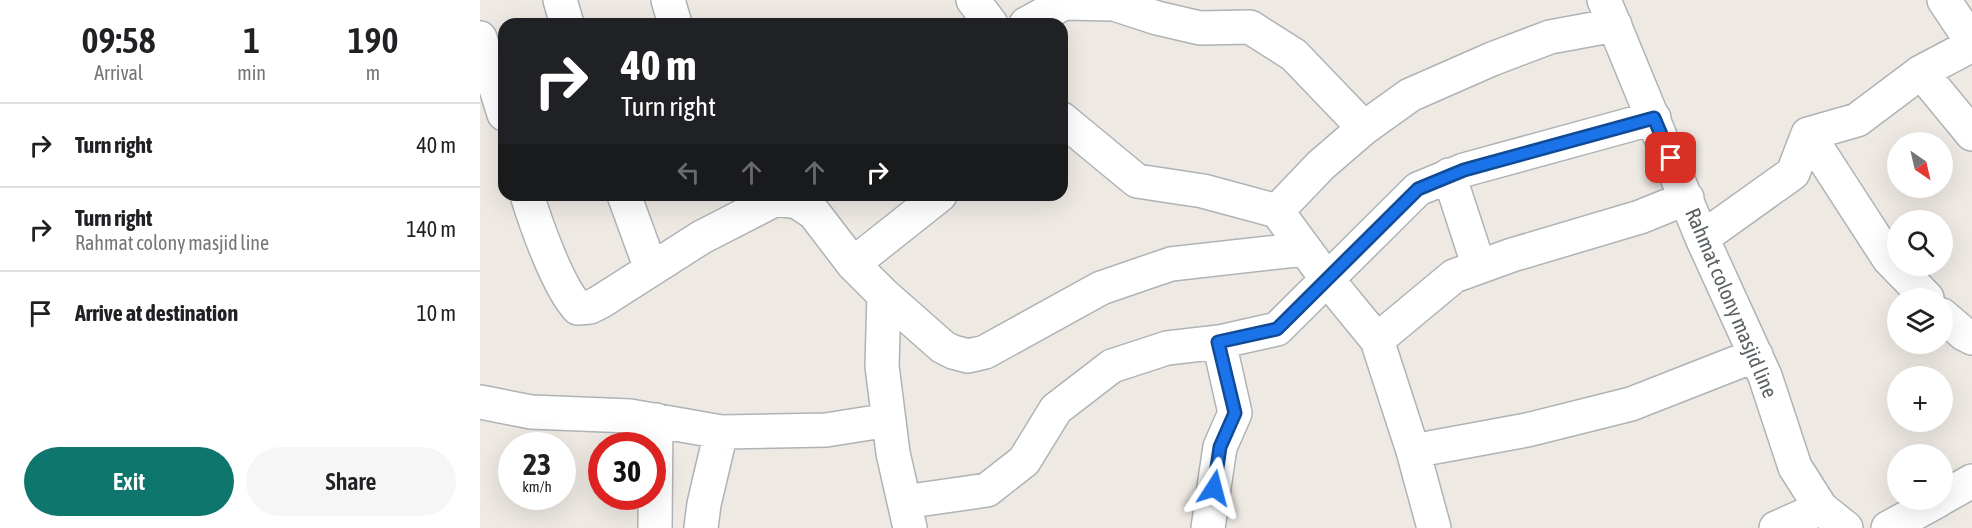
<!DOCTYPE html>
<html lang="en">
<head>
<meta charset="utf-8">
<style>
  :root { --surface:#fff; --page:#f6f6f6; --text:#202124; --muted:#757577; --line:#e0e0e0; --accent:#0f766e }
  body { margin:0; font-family:"Asap Condensed",sans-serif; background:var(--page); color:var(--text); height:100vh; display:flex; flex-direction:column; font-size:22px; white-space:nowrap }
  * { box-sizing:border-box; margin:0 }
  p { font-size:20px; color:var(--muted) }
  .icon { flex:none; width:33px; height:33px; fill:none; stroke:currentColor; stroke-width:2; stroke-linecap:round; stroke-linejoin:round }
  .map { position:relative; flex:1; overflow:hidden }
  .panel { display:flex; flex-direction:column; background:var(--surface); width:480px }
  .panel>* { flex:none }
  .top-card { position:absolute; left:18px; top:18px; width:570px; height:183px; border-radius:18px; box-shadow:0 6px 24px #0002; background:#202124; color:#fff; overflow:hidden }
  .needle { width:39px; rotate:146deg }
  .controls { position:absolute; left:1407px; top:132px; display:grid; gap:12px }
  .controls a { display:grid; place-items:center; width:66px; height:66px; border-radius:50%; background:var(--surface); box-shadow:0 6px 24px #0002; font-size:30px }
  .speed { position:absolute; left:18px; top:432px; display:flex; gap:12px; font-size:30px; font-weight:700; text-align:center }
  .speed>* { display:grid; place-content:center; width:78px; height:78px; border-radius:50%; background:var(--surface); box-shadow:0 6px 24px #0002; line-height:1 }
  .speed small { font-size:15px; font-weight:400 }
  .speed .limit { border:9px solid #d22; background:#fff; color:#111 }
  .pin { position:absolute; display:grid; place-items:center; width:51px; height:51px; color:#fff; margin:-26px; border-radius:12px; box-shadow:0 3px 9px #0006 }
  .me { position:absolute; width:66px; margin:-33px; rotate:9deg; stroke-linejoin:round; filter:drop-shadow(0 0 4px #0008) }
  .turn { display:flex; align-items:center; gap:21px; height:126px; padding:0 24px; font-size:27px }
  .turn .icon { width:78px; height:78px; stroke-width:2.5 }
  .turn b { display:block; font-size:42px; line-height:51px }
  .lanes { display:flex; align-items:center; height:57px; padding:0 24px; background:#0003; justify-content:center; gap:30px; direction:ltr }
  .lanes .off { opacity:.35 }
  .eta { display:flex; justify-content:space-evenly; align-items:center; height:102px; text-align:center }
  .eta b { font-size:36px; font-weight:600; line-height:42px }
  .action { display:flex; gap:12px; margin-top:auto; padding:12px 24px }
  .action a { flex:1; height:69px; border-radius:36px; background:var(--accent); color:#fff; font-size:24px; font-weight:600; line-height:69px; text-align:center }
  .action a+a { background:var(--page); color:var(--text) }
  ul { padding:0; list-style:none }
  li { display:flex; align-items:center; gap:18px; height:84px; padding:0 24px; border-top:2px solid var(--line) }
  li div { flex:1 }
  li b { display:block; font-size:22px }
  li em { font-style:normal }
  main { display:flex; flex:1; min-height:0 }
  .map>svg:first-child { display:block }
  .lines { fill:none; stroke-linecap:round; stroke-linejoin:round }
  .minor-casing { stroke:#afb3b6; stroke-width:36 }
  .minor { stroke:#fff; stroke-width:33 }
  .route-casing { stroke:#114b97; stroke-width:15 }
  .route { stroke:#1a73e8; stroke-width:10 }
  .labels { text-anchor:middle; stroke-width:5; stroke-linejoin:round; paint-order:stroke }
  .street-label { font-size:21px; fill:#5b6164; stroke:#fff }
</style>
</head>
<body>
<main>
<section class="panel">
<div class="eta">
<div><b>09:58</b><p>Arrival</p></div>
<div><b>1</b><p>min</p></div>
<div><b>190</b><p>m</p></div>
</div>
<ul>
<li><svg class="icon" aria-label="right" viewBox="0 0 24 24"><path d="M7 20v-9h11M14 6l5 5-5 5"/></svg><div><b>Turn right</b></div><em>40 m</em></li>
<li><svg class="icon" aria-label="right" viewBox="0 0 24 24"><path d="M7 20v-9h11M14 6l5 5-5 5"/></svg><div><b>Turn right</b><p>Rahmat colony masjid line</p></div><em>140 m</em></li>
<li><svg class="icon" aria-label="arrive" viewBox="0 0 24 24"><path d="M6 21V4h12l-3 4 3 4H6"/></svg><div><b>Arrive at destination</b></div><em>10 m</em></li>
</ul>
<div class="action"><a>Exit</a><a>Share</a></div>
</section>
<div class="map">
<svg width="1492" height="528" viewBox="0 0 1492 528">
  <rect width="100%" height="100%" fill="#eee9e3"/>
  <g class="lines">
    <g class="minor-casing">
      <path id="minor" d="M80 0 87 24
        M188 0 195 24
        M493 0 511 24
        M1124 0 1222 238 1285 376 1315 467 1341 508 1366 528
        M1464 0 1492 42
        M546 24 584 3 634 4 677 18 720 28 770 27 814 55 884 128
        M0 38 24 114
        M1441 72 1492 134
        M582 119 657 181 723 191 797 211 847 279 897 340 933 451 954 528
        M1328 134 1409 259 1447 298
        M969 175 999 267
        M47 195C56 224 78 287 98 308L110 307 120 302 222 237 296 199 317 202 334 213 373 264 404 295 463 347 473 352 488 356 505 352 621 288 691 264 825 249
        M144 195 171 269
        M797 211 841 165 884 128 930 95 1012 59 1070 37 1135 25
        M1222 238 1313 173 1328 134 1377 120 1441 72 1492 45
        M373 264 460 195
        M404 295 402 366 413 453 430 528
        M1462 315 1484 334 1492 338
        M897 340 974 276 1032 255 1160 217 1207 198
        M0 402 51 412 150 416 241 432 346 430 409 420
        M933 451 1047 430 1151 404 1276 355
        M1462 498 1492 481
        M424 502 507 490 544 461 576 409 632 366 687 348 739 342 797 329 938 189 984 170 1174 118
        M175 528 176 420
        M221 528 224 504 241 432
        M728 528 740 447 755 413 739 342
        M1296 528 1341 508
        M1408 528 1459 500"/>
    </g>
    <use href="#minor" class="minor"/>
  </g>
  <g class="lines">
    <g class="route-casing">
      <path id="route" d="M734 488 740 447 755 413 738 342 797 329 938 189 984 170 1174 118 1191 158"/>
    </g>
    <use href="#route" class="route"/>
  </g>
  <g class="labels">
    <g class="street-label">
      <text transform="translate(1251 303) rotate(67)" y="7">Rahmat colony masjid line</text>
    </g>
  </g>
</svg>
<div class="controls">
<a><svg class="needle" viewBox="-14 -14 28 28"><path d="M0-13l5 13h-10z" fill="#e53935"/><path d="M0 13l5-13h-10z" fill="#757577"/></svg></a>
<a><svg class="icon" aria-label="search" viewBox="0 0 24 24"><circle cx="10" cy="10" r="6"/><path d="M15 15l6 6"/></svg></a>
<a><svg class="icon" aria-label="layers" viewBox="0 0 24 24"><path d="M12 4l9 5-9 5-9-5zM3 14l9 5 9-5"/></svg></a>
<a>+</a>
<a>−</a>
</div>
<div class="speed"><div>23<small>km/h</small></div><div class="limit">30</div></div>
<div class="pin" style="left:1191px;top:158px;background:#d93025"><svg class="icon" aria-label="arrive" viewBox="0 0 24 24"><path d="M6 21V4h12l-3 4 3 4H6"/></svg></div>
<svg class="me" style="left:734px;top:488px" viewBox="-20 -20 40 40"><path d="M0-17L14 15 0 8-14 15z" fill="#1a73e8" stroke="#fff" stroke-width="4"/></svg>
<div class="top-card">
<div class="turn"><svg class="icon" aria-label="right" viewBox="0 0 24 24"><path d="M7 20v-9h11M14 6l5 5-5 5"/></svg><div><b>40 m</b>Turn right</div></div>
<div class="lanes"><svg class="icon off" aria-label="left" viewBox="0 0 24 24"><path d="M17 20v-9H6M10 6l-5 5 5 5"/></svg><svg class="icon off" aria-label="ahead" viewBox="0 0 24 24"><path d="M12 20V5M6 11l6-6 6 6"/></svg><svg class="icon off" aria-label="ahead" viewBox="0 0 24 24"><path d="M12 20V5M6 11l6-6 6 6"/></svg><svg class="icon" aria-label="right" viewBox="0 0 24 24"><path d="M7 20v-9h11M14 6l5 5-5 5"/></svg></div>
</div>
</div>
</main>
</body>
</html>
